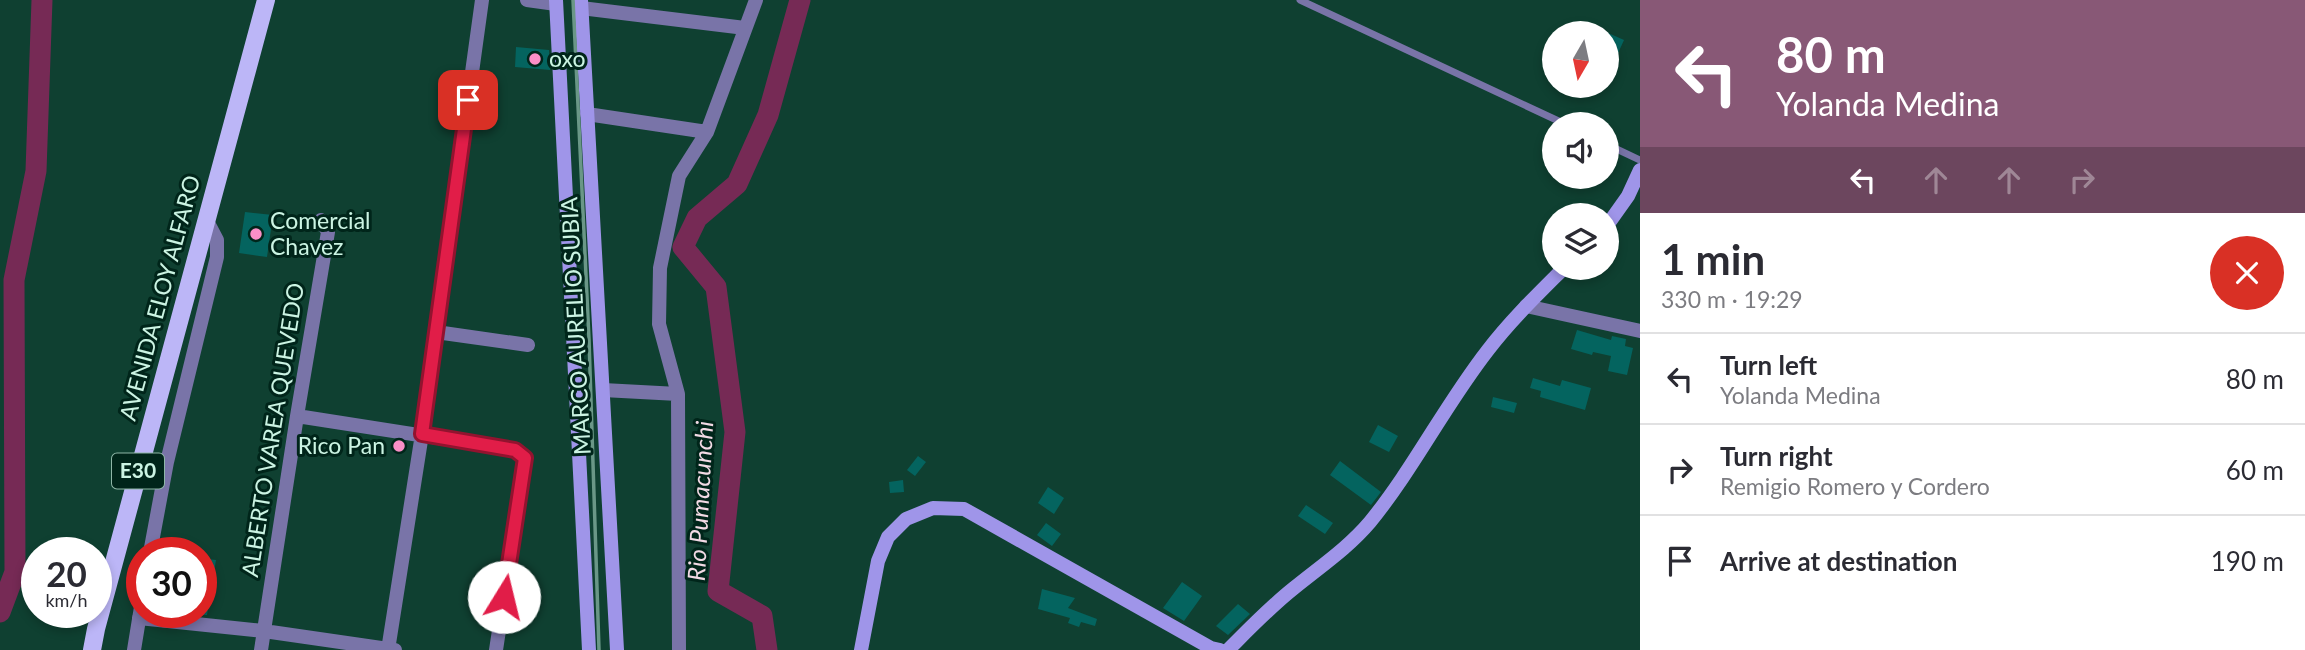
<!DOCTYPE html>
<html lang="en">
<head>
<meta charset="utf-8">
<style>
  :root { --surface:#fff; --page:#f7f7f7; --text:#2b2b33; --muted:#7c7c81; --line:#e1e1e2 }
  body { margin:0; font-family:Lato,sans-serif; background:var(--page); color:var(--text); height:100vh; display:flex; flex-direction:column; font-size:26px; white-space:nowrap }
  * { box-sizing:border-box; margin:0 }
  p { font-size:23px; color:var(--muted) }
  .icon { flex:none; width:38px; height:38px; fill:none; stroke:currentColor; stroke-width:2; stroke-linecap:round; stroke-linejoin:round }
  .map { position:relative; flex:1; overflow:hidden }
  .drawer { display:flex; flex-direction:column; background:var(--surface); width:665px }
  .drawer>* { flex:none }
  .guide { background:#885876; color:#fff; overflow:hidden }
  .needle { width:46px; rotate:189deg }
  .tools { position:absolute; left:1542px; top:21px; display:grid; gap:14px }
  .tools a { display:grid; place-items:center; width:77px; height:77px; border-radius:50%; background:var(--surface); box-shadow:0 4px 10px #0003; font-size:35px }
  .speed { position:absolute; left:21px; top:537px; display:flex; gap:14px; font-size:35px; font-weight:700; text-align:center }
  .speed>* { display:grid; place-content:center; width:91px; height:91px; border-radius:50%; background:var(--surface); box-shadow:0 4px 10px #0003; line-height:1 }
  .speed small { font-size:18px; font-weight:400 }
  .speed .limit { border:10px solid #d22; background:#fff; color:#111 }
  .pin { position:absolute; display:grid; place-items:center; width:60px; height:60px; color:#fff; margin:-30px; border-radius:14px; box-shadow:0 4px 10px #0006 }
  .me { position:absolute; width:77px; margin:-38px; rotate:9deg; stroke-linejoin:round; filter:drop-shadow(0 0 5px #0008) }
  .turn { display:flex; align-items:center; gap:24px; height:147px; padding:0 21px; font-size:32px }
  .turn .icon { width:91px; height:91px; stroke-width:2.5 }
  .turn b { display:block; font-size:49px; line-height:60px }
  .lanes { display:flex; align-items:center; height:66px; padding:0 21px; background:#0003; justify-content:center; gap:35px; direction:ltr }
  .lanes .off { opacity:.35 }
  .round { display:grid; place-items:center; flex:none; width:74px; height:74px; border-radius:37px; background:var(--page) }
  .overview { display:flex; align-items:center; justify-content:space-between; height:119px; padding:0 21px }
  h1 { font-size:42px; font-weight:700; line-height:52px }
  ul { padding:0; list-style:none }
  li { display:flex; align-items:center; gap:21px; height:91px; padding:0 21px; border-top:2px solid var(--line) }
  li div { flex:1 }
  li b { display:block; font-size:26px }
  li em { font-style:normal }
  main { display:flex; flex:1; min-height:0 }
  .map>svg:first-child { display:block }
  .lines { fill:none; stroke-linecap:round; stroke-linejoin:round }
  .river { stroke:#762a55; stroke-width:21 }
  .building { fill:#04645f }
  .lane { stroke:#7974a8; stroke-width:7 }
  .street { stroke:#7974a8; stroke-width:14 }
  .secondary { stroke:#9f95e9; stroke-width:14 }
  .primary { stroke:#bcb6f7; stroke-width:18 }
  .rail { stroke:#6a9787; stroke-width:3.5 }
  .route-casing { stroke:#92132f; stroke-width:18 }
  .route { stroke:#e11d48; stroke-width:12 }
  .poi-dot { fill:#fa8fc7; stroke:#00251a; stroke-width:2.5 }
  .labels { text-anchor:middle; stroke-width:6; stroke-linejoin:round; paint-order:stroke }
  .shield { fill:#00251a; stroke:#8eb6a7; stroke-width:2 }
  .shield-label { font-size:21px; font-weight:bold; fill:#cbf4e3 }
  .poi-label { font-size:23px; fill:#cbf4e3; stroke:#00251a; text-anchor:start }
  .street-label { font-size:23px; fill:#cbf4e3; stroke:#00251a }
  .water-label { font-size:24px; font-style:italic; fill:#f2dae5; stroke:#00251a }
</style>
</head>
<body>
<main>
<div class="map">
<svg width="1640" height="650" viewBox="0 0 1640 650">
  <rect width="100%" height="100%" fill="#0f4031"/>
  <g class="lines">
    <path class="river" d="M0 612 15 572 14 280 36 171 42 0
      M767 650 762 616 718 591 735 432 716 287 683 247 697 218 737 184 768 115 800 0"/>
  </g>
  <path class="building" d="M1606 32 1624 40 1614 62 1606 59Z
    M516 47 549 50 550 70 515 67Z
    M245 212 273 215 267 257 239 253Z
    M1577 330 1611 340 1612 336 1626 339 1625 346 1633 348 1627 375 1608 371 1611 356 1593 352 1592 355 1571 349Z
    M1533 378 1560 386 1562 380 1591 388 1585 410 1540 397 1541 391 1530 388Z
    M1493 397 1517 403 1514 413 1491 407Z
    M1378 425 1398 436 1389 452 1369 442Z
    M918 456 926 462 915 476 907 470Z
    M1340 461 1381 492 1371 505 1330 475Z
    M903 480 904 492 890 493 889 482Z
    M1048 487 1064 498 1054 514 1038 503Z
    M1306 505 1333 523 1325 534 1298 516Z
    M1046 523 1061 534 1052 546 1037 535Z
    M201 558 216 560 207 615H201Z
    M1182 582 1202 596 1184 621 1163 608Z
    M1042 589 1075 598 1068 608 1097 619 1095 626 1081 622 1079 627 1068 623 1070 618 1038 609Z
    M1238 604 1250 614 1228 635 1216 626Z"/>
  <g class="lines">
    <path class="lane" d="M1300 0 1565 124
      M1606 144 1640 160"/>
    <path class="street" d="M527 0 556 4
      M581 8 745 28
      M587 114 707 132
      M1526 306 1640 331
      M436 332 528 345
      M603 390 678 394
      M297 416 515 450 525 459 496 650
      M150 553 167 462 217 257V240L207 221
      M139 618 264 631 395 650
      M134 650 142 601
      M261 650 297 416 328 232 321 220
      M388 650 422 434 482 0
      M679 650 678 394 659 324 660 268 679 176 707 132 756 0"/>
    <path class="secondary" d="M556 0 589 650
      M581 0 617 650
      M1606 227 1628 196 1640 170
      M861 650 878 561 888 537 906 519 933 508 964 509 1211 648 1220 650
      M1228 650C1249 629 1270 607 1294 588 1321 566 1348 548 1370 522 1414 468 1445 405 1488 350 1511 320 1538 294 1564 268"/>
    <path class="primary" d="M92 650 96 629 266 0"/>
    <path class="rail" d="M573 0 589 339 599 650"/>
  </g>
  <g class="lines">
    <g class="route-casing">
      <path id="route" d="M468 100 422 434 515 450 525 458 504 597"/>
    </g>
    <use href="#route" class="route"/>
  </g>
  <g class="poi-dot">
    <circle cx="535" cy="59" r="7"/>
    <circle cx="256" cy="234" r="7"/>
    <circle cx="399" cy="446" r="7"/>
  </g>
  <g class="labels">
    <rect class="shield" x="112" y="453.5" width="52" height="35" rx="5"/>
    <g class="shield-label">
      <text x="138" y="478">E30</text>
    </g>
    <g class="poi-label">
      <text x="549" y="67">oxo</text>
      <text x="270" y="229">Comercial<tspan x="270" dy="26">Chavez</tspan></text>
      <text x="385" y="454" text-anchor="end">Rico Pan</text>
    </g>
    <g class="street-label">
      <text transform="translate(160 298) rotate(-75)" y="8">AVENIDA ELOY ALFARO</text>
      <text transform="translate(576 326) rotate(-93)" y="8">MARCO AURELIO SUBIA</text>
      <text transform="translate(273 430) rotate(-81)" y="8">ALBERTO VAREA QUEVEDO</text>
    </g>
    <g class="water-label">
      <text transform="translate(701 501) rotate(-87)" y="8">Rio Pumacunchi</text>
    </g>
  </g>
</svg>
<div class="tools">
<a><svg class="needle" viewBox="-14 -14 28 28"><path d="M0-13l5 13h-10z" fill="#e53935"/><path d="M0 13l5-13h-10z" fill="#7c7c81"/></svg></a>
<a><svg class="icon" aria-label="sound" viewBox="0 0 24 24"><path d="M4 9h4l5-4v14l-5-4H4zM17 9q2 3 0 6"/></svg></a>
<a><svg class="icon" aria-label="layers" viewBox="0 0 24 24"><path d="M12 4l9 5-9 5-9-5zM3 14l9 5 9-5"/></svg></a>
</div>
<div class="speed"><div>20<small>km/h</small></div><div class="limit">30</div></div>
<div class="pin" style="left:468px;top:100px;background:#d93025"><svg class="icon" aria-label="arrive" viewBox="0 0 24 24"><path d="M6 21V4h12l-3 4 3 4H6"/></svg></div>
<svg class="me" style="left:504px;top:597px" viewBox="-20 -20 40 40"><circle r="19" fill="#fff"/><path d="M0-13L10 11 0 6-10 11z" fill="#e11d48"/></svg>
</div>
<section class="drawer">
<div class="guide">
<div class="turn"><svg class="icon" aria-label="left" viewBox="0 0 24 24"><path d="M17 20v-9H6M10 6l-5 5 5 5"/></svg><div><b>80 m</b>Yolanda Medina</div></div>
<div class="lanes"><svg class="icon" aria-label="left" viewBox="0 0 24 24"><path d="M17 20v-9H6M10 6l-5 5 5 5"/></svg><svg class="icon off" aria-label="ahead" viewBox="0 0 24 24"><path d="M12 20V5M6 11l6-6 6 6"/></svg><svg class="icon off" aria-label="ahead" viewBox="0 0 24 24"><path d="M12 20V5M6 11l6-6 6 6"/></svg><svg class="icon off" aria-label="right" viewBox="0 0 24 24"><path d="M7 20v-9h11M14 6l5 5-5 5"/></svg></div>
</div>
<div class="overview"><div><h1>1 min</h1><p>330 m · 19:29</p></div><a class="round" style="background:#d93025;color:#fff"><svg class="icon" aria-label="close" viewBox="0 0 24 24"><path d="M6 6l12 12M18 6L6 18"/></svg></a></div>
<ul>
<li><svg class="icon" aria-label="left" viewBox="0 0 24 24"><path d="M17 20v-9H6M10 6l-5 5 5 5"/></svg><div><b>Turn left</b><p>Yolanda Medina</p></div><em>80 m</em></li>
<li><svg class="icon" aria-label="right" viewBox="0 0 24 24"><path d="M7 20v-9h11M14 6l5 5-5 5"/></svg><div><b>Turn right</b><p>Remigio Romero y Cordero</p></div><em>60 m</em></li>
<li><svg class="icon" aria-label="arrive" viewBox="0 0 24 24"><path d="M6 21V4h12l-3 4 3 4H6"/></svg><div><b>Arrive at destination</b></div><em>190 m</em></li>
</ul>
</section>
</main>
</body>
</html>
